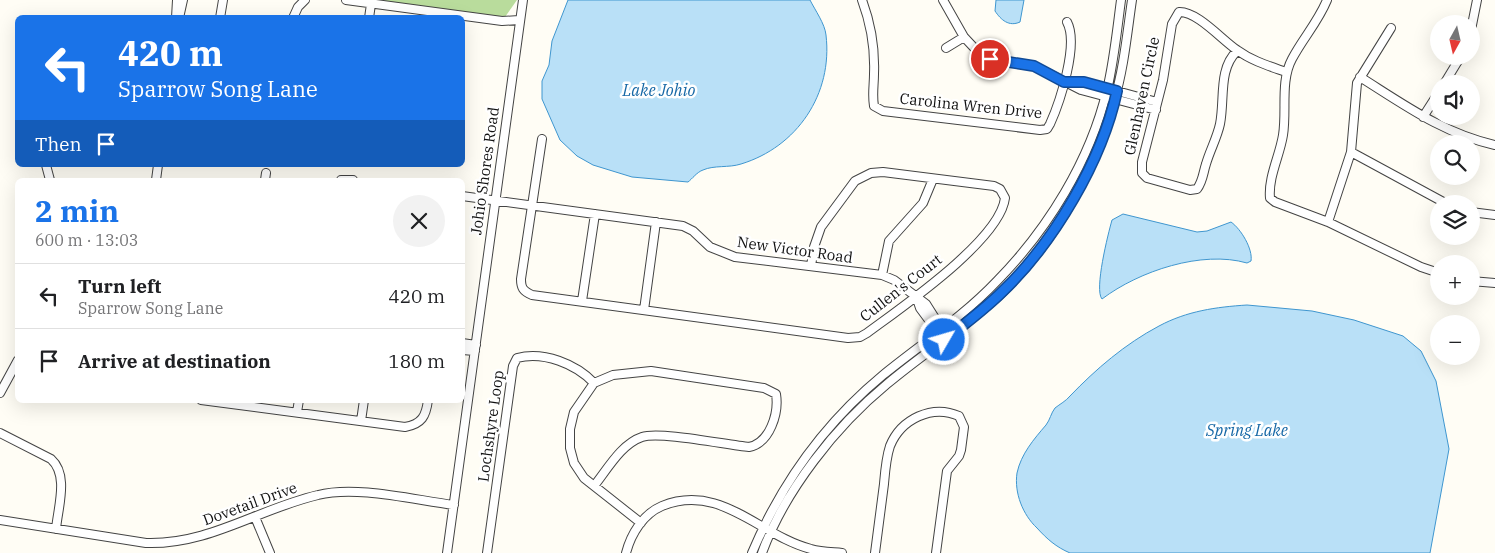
<!DOCTYPE html>
<html lang="en">
<head>
<meta charset="utf-8">
<style>
  :root { --surface:#fff; --page:#f2f2f2; --text:#202124; --muted:#757577; --line:#e0e0e0; --accent:#1a73e8 }
  body { margin:0; font-family:"IBM Plex Serif",serif; background:var(--page); color:var(--text); height:100vh; display:flex; flex-direction:column; font-size:19px; white-space:nowrap }
  * { box-sizing:border-box; margin:0 }
  p { font-size:16px; color:var(--muted) }
  .icon { flex:none; width:28px; height:28px; fill:none; stroke:currentColor; stroke-width:2; stroke-linecap:round; stroke-linejoin:round }
  .map { position:relative; flex:1; overflow:hidden }
  .drawer { position:absolute; left:15px; top:178px; width:450px; height:225px; display:flex; flex-direction:column; background:var(--surface); border-radius:8px; box-shadow:0 5px 20px #0002 }
  .drawer>* { flex:none }
  .guide { position:absolute; left:15px; top:15px; width:450px; height:152px; border-radius:8px; box-shadow:0 5px 20px #0002; background:#1a73e8; color:#fff; overflow:hidden }
  .needle { width:32px; rotate:188deg }
  .buttons { position:absolute; left:1430px; top:15px; display:grid; gap:10px }
  .buttons a { display:grid; place-items:center; width:50px; height:50px; border-radius:50%; background:var(--surface); box-shadow:0 5px 20px #0002; font-size:25px }
  .pin { position:absolute; display:grid; place-items:center; width:42px; height:42px; color:#fff; margin:-21px; border:2px solid #fff; border-radius:50%; box-shadow:0 1px 5px #0007 }
  .me { position:absolute; width:55px; margin:-28px; rotate:52deg; stroke-linejoin:round; filter:drop-shadow(0 0 4px #0008) }
  .turn { display:flex; align-items:center; gap:18px; height:105px; padding:0 20px; font-size:22px }
  .turn .icon { width:65px; height:65px; stroke-width:2.5 }
  .turn b { display:block; font-size:35px; line-height:42px }
  .then { display:flex; align-items:center; height:48px; padding:0 20px; background:#0003; gap:10px; font-size:19px }
  .round { display:grid; place-items:center; flex:none; width:52px; height:52px; border-radius:26px; background:var(--page) }
  .summary { display:flex; align-items:center; justify-content:space-between; height:85px; padding:0 20px }
  h1 { font-size:30px; font-weight:800; line-height:38px; color:var(--accent) }
  ul { padding:0; list-style:none }
  li { display:flex; align-items:center; gap:15px; height:65px; padding:0 20px; border-top:1px solid var(--line) }
  li div { flex:1 }
  li b { display:block; font-size:19px }
  li em { font-style:normal }
  .map>svg:first-child { display:block }
  .forest { fill:#b9dc9c }
  .water { fill:#b9e0f7; stroke:#3f96cf }
  .lines { fill:none; stroke-linecap:round; stroke-linejoin:round }
  .minor-casing { stroke:#444; stroke-width:10 }
  .minor { stroke:#fff; stroke-width:8 }
  .route-casing { stroke:#114b97; stroke-width:12 }
  .route { stroke:#1a73e8; stroke-width:9 }
  .labels { text-anchor:middle; stroke-width:5; stroke-linejoin:round; paint-order:stroke }
  .street-label { font-size:15px; fill:#111; stroke:#fff }
  .water-label { font-size:16px; font-style:italic; fill:#1768a6; stroke:#fff }
</style>
</head>
<body>
<div class="map">
<svg width="1495" height="553" viewBox="0 0 1495 553">
  <rect width="100%" height="100%" fill="#fffdf5"/>
  <path class="forest" d="M371 0H517L505 17Z"/>
  <path class="water" d="M568 0H810C815 10 825 24 826 35 833 94 797 147 741 164 729 168 714 165 703 170 697 172 692 179 688 182L632 177 593 165 577 156 560 140 542 99V81L549 65 552 41Z
    M996 0H1024L1020 22C1009 27 1001 20 995 11Z
    M1123 214 1197 232 1207 231 1231 222C1241 229 1253 249 1251 261L1247 263C1202 250 1139 271 1102 299 1094 290 1108 234 1112 220Z
    M1247 305 1312 311 1354 320 1403 336 1421 351 1436 381 1449 449 1430 553H1070C1056 547 1047 539 1037 528 1023 515 1014 493 1017 473 1021 454 1034 439 1046 425 1050 420 1051 413 1055 408 1060 404 1066 401 1070 396 1096 369 1125 344 1159 326 1187 311 1216 307 1247 305Z"/>
  <g class="lines">
    <g class="minor-casing">
      <path id="minor" d="M346 0 502 21 519 20
        M862 0C871 24 875 49 874 74 874 85 872 95 874 106L883 111 1040 130 1047 129 1050 124C1060 102 1079 44 1067 22
        M943 0 964 37 979 53 990 59 1034 66 1081 90 1156 110
        M1327 0C1318 22 1303 38 1292 59 1280 81 1287 111 1283 135 1280 155 1268 177 1270 198L1275 202 1328 222 1421 267 1439 273
        M176 18 177 0
        M179 18 183 0
        M220 18 223 0
        M293 18 298 7 305 0
        M369 18 371 4
        M1471 30 1477 0
        M946 48 964 37
        M1237 51C1218 69 1225 99 1220 124 1217 138 1210 150 1206 164 1203 173 1203 181 1197 189L1190 190 1147 178 1142 173V162L1163 80 1172 24 1179 12C1197 11 1222 40 1237 50 1252 61 1269 66 1286 72
        M1360 77C1403 104 1444 134 1495 145
        M1067 82H1084L1157 102
        M1444 84 1461 56
        M1423 117 1439 92
        M542 139 521 279C521 288 523 291 532 295L848 338 860 337 867 333C902 307 1000 240 1005 198L1000 189 994 186 883 172 871 173 855 181 821 227 814 247 811 266
        M1351 152 1447 204
        M46 165 50 180
        M156 180 158 165
        M265 180 266 173
        M341 180H353
        M462 196 683 226 693 231 710 247 735 257 882 275 894 280 926 304 943 331
        M1471 212 1495 215
        M1328 222 1351 152 1357 83 1391 28
        M882 275 889 241 923 203 933 179
        M1471 281 1495 283
        M916 296 920 308 940 335
        M582 301 595 214
        M644 310 656 222
        M462 343 476 345
        M462 350 475 351
        M0 393 18 360
        M201 400 405 427C422 424 426 416 428 400
        M297 412 299 400
        M361 421 364 400
        M0 433 51 459C69 475 58 507 56 529
        M594 486C607 470 621 444 642 437 660 431 727 445 749 447 770 443 779 413 776 394L764 388 651 371 613 375 594 383 574 412 570 429V448L574 463 584 478 641 523
        M255 517 270 553
        M0 520 146 543C209 545 258 509 318 495 356 485 414 500 454 505
        M447 553 523 0
        M487 553 513 366 517 358C544 351 576 364 594 383
        M626 553C631 534 643 514 662 506 720 482 760 536 811 549 821 552 832 552 842 553
        M752 553C781 484 825 423 883 375 921 344 963 317 997 281 1048 229 1090 161 1107 90 1114 61 1117 30 1121 0
        M762 553C785 490 836 426 887 384 925 352 967 326 1003 292 1055 241 1095 171 1114 101 1124 68 1127 34 1132 0
        M875 553C878 530 881 507 884 484 885 472 886 458 890 446 901 419 932 404 959 416L964 427 961 450 959 456 947 471 936 553"/>
    </g>
    <use href="#minor" class="minor"/>
  </g>
  <g class="lines">
    <g class="route-casing">
      <path id="route" d="M944 340C965 324 985 309 1003 291 1054 242 1102 161 1117 91L1084 82H1064L1034 66 990 59"/>
    </g>
    <use href="#route" class="route"/>
  </g>
  <g class="labels">
    <g class="street-label">
      <text transform="translate(1142 96) rotate(-78)" y="5">Glenhaven Circle</text>
      <text transform="translate(971 106) rotate(6)" y="5">Carolina Wren Drive</text>
      <text transform="translate(485 171) rotate(-82)" y="5">Johio Shores Road</text>
      <text transform="translate(795 250) rotate(8)" y="5">New Victor Road</text>
      <text transform="translate(901 288) rotate(-38)" y="5">Cullen's Court</text>
      <text transform="translate(491 426) rotate(-82)" y="5">Lochshyre Loop</text>
      <text transform="translate(250 504) rotate(-20)" y="5">Dovetail Drive</text>
    </g>
    <g class="water-label">
      <text x="659" y="96">Lake Johio</text>
      <text x="1247" y="436">Spring Lake</text>
    </g>
  </g>
</svg>
<div class="buttons">
<a><svg class="needle" viewBox="-14 -14 28 28"><path d="M0-13l5 13h-10z" fill="#e53935"/><path d="M0 13l5-13h-10z" fill="#757577"/></svg></a>
<a><svg class="icon" aria-label="sound" viewBox="0 0 24 24"><path d="M4 9h4l5-4v14l-5-4H4zM17 9q2 3 0 6"/></svg></a>
<a><svg class="icon" aria-label="search" viewBox="0 0 24 24"><circle cx="10" cy="10" r="6"/><path d="M15 15l6 6"/></svg></a>
<a><svg class="icon" aria-label="layers" viewBox="0 0 24 24"><path d="M12 4l9 5-9 5-9-5zM3 14l9 5 9-5"/></svg></a>
<a>+</a>
<a>−</a>
</div>
<div class="pin" style="left:990px;top:59px;background:#d93025"><svg class="icon" aria-label="arrive" viewBox="0 0 24 24"><path d="M6 21V4h12l-3 4 3 4H6"/></svg></div>
<svg class="me" style="left:944px;top:340px" viewBox="-20 -20 40 40"><circle r="17" fill="#1a73e8" stroke="#fff" stroke-width="3"/><path d="M0-11L8 9 0 5-8 9z" fill="#fff"/></svg>
<div class="guide">
<div class="turn"><svg class="icon" aria-label="left" viewBox="0 0 24 24"><path d="M17 20v-9H6M10 6l-5 5 5 5"/></svg><div><b>420 m</b>Sparrow Song Lane</div></div>
<div class="then">Then<svg class="icon" aria-label="arrive" viewBox="0 0 24 24"><path d="M6 21V4h12l-3 4 3 4H6"/></svg></div>
</div>
<section class="drawer">
<div class="summary"><div><h1>2 min</h1><p>600 m · 13:03</p></div><a class="round"><svg class="icon" aria-label="close" viewBox="0 0 24 24"><path d="M6 6l12 12M18 6L6 18"/></svg></a></div>
<ul>
<li><svg class="icon" aria-label="left" viewBox="0 0 24 24"><path d="M17 20v-9H6M10 6l-5 5 5 5"/></svg><div><b>Turn left</b><p>Sparrow Song Lane</p></div><em>420 m</em></li>
<li><svg class="icon" aria-label="arrive" viewBox="0 0 24 24"><path d="M6 21V4h12l-3 4 3 4H6"/></svg><div><b>Arrive at destination</b></div><em>180 m</em></li>
</ul>
</section>
</div>
</body>
</html>
